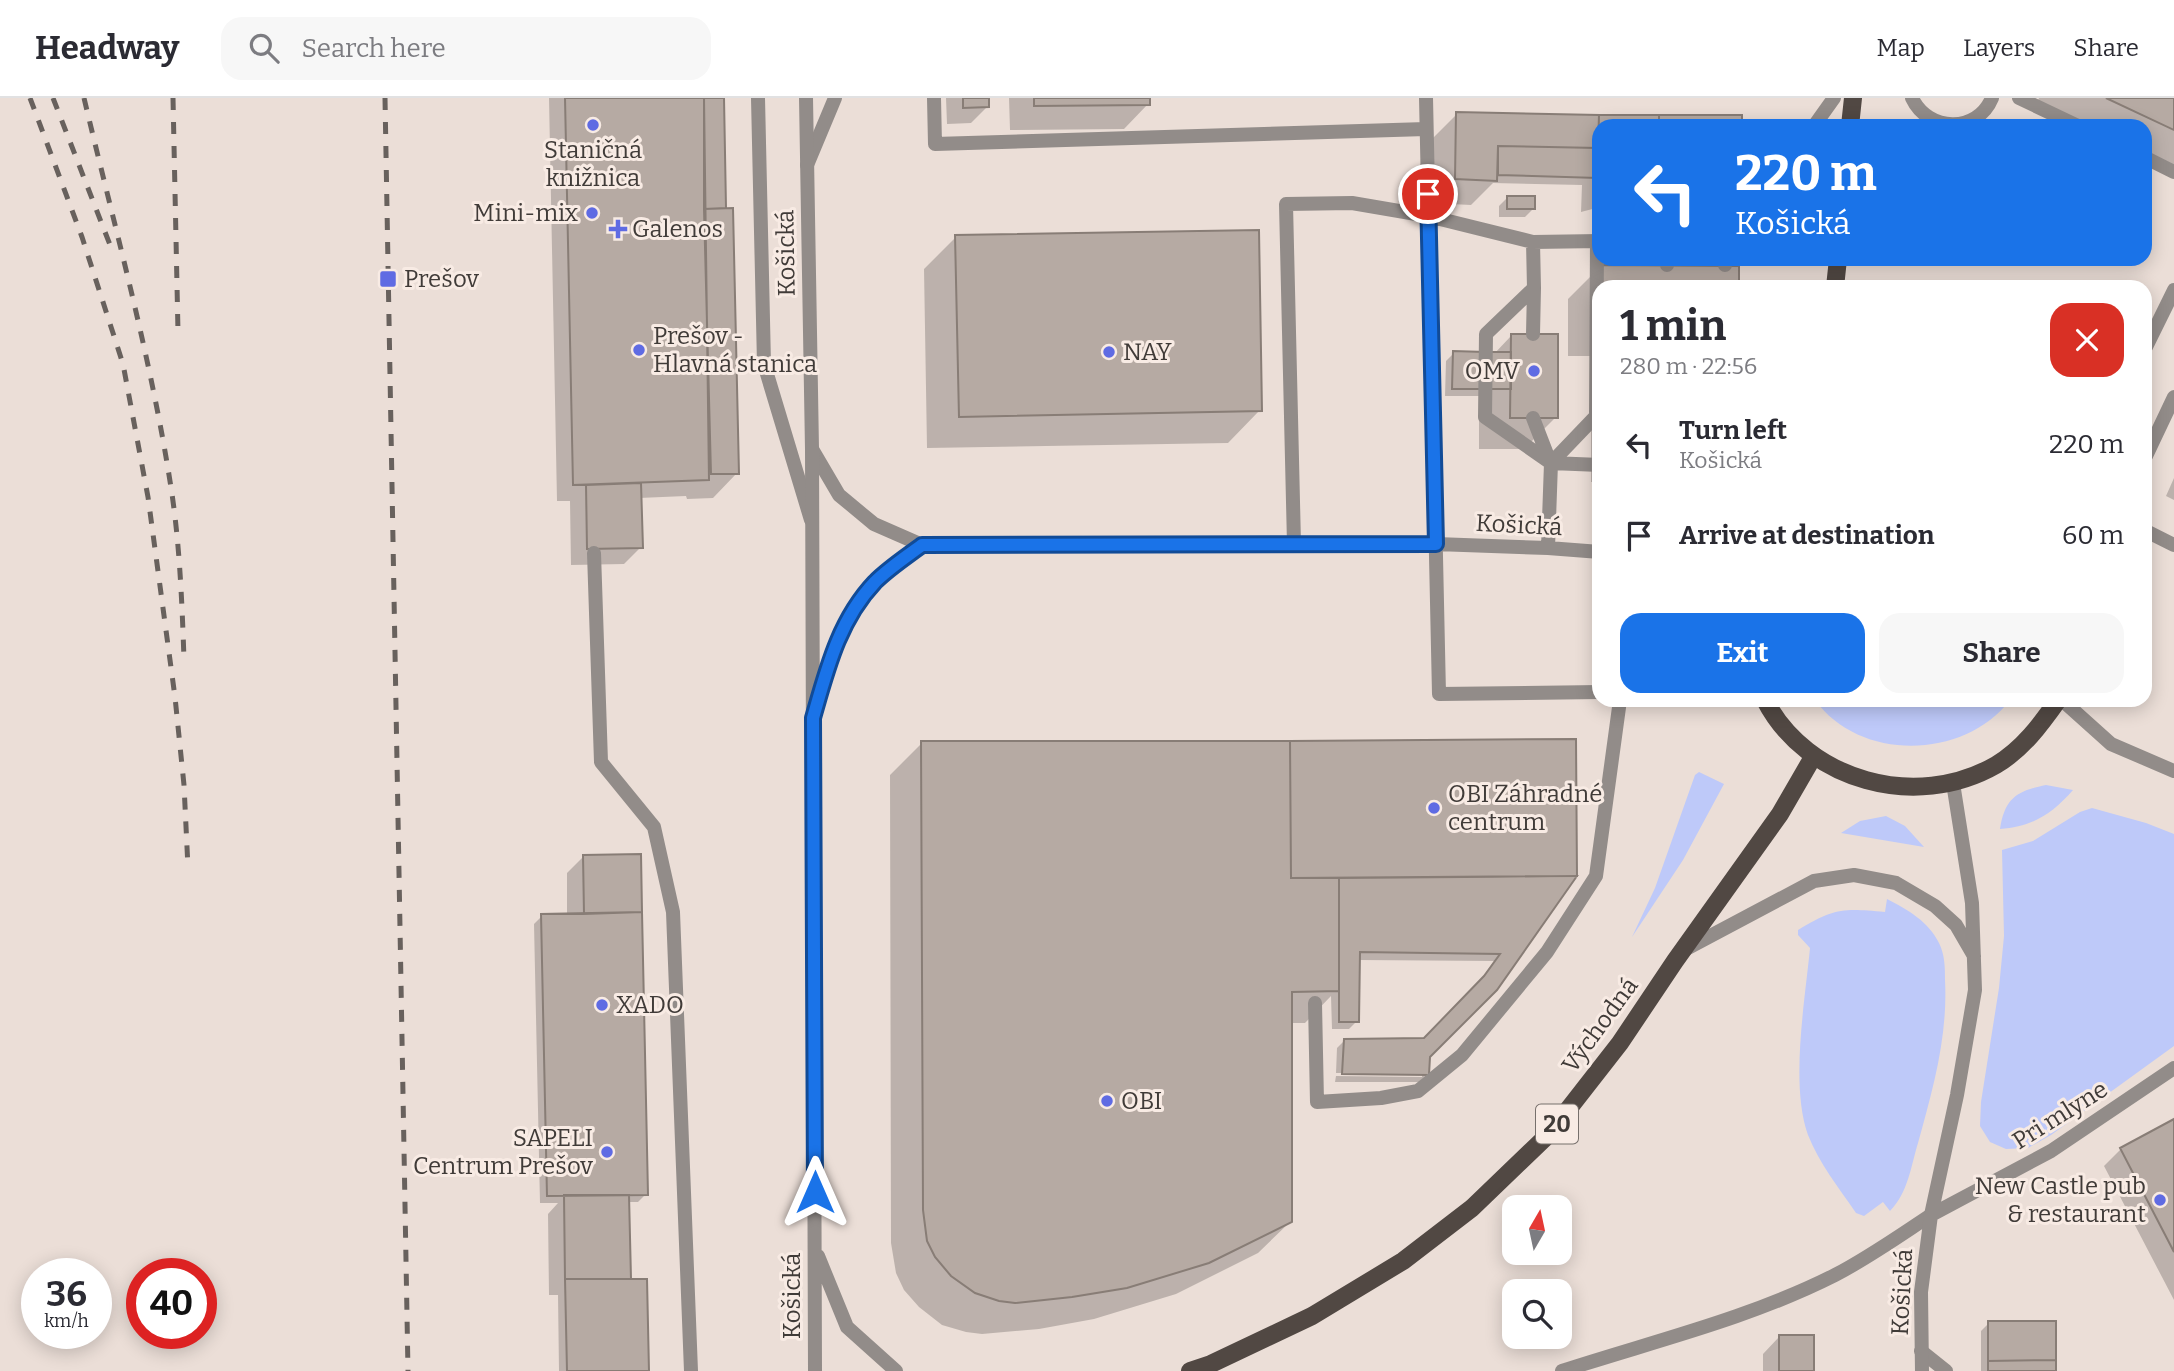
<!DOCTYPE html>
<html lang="en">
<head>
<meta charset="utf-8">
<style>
  :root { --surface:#fff; --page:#f7f7f7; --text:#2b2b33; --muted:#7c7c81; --line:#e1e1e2; --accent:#1a73e8 }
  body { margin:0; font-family:Bitter,serif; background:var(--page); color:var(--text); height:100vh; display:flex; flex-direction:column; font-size:26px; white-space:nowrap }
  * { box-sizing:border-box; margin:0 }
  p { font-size:23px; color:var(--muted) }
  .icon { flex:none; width:38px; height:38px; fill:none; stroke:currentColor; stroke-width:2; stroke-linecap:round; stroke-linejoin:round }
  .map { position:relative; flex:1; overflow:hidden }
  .panel { position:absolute; left:1592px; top:182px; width:560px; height:427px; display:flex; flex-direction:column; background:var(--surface); border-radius:21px; box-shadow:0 4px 18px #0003 }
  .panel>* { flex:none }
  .top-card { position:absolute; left:1592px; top:21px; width:560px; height:147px; border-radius:21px; box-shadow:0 4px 18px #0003; background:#1a73e8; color:#fff; overflow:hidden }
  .needle { width:46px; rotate:9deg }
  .tools { position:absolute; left:1502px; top:1097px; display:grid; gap:14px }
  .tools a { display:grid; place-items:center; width:70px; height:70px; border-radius:14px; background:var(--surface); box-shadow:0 4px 18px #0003; font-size:35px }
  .speed { position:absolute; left:21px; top:1160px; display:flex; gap:14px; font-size:35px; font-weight:700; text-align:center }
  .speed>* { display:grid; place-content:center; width:91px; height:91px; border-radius:50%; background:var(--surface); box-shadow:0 4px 18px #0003; line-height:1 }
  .speed small { font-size:18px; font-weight:400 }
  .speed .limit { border:10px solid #d22; background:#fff; color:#111 }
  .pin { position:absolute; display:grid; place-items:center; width:60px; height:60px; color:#fff; margin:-30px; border:4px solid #fff; border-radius:50%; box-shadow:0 2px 7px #0007 }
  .me { position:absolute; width:77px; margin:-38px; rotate:0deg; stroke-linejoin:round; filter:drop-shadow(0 0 5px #0008) }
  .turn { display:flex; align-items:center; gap:24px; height:147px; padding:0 28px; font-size:32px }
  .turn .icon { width:91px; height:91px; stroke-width:2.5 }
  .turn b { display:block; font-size:49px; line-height:60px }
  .round { display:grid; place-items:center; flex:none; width:74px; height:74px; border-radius:21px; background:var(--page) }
  .headline { display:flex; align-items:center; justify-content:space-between; height:119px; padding:0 28px }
  h1 { font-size:42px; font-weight:700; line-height:52px }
  .cta { display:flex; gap:14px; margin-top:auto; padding:14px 28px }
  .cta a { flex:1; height:80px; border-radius:21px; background:var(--accent); color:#fff; font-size:28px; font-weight:700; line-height:80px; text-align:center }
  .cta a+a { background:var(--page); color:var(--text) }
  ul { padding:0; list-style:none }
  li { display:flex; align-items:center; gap:21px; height:91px; padding:0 28px }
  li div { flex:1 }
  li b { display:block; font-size:26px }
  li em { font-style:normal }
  header { display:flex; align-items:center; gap:42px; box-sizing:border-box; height:98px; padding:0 35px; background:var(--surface); border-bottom:2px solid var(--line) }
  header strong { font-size:33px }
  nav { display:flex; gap:38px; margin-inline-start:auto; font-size:24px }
  .search { width:490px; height:63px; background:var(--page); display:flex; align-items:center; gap:18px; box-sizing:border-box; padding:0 24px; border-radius:21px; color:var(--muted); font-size:26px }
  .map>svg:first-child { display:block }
  .green { fill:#bec9f9 }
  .shadow { fill:#0003 }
  .building { fill:#b6aaa3; stroke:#887d76; stroke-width:2 }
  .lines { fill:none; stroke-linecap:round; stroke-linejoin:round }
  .service { stroke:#928c89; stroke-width:14 }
  .minor { stroke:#928c89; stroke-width:14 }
  .tertiary { stroke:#928c89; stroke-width:14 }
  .primary { stroke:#514843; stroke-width:18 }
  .rail { stroke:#68615d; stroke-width:5; stroke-dasharray:12 12; stroke-linecap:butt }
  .route-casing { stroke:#114b97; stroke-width:18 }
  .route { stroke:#1a73e8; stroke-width:12 }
  .poi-dot { fill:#5f6be3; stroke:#f8ebe4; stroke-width:2.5 }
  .labels { text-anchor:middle; stroke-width:6; stroke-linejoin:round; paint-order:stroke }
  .shield { fill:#f8ebe4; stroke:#77706c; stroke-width:2 }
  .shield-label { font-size:23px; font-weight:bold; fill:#403b38 }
  .poi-label { font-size:24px; fill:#403b38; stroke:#f8ebe4; text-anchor:start }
  .street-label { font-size:24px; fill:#403b38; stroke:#f8ebe4 }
</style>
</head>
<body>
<header>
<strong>Headway</strong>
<div class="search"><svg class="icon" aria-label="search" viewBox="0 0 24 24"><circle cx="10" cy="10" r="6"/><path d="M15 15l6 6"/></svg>Search here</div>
<nav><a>Map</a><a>Layers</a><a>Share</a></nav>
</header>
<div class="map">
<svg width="2174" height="1273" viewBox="0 0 2174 1273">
  <rect width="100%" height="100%" fill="#ebded7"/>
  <path class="green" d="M1815 602H2010C1964 662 1860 664 1815 602Z
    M1699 674 1724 686 1683 762 1632 839 1655 790 1695 677Z
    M2046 687 2073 692C2052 716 2032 729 2000 731 2005 700 2017 693 2046 687Z
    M2092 710 2146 725 2174 736V948L2051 1037 2028 1050 2006 1051 1990 1044 1980 1028 1981 1004 1999 890 2004 838 2002 752 2033 743 2080 714Z
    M1886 718 1905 728 1924 749 1841 735 1860 723Z
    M1887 801C1907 811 1929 824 1939 845 1945 857 1945 870 1945 882 1948 938 1933 991 1918 1045 1911 1068 1908 1095 1890 1113L1883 1104 1864 1118 1856 1115C1839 1090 1819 1065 1808 1037 1790 987 1805 903 1810 850L1798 837V832C1834 810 1843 810 1885 814Z"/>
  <path class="shadow" d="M549 0H723L724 109 722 112 737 375 713 400 687 401 686 398 639 400 641 449 624 466 571 467 570 403H557Z
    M946 0H987V9L971 25 947 26Z
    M1009 0H1148V6L1124 31 1010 32Z
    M2039 0H2174V79L2146 66V28H2066L2033 13Z
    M1457 16 1740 19V28H1600V109L1581 114 1582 87 1493 85 1471 107 1431 105 1432 41Z
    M1507 100 1533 111 1525 119H1499V108Z
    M956 139 1260 312 1228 345 927 350 924 171Z
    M1601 168 1737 189H1600V384H1591V258H1568V201Z
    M1511 238 1556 319 1524 351H1479V298H1445L1446 263 1454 255 1494 256Z
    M2174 380V402L2166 398Z
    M922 645 1575 777 1495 891 1429 958 1427 976 1419 984H1335L1336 978 1422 979V975H1336L1337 950 1345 942H1425L1477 888 1494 863 1358 862 1357 923 1349 931H1332L1331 898 1305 925H1290L1291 1123 1258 1155 1176 1196 1094 1221 1039 1231 982 1236 966 1234 942 1227 919 1209 904 1192 896 1175 891 1145 890 677Z
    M583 759 646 1096 638 1104H628L629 1183 647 1273H559L558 1197H549L548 1116 558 1105H540L534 826 542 818H567V775Z
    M2174 1023V1202L2104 1068 2121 1051Z
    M1989 1225 2055 1273H1981V1233Z
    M1779 1239 1813 1273H1763V1256Z"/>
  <path class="building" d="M565 0H704L709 382 573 387Z
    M704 0H724L726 110 704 111Z
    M963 0H989V9L963 10Z
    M1034 0H1150V7L1034 8Z
    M2106 0H2174V32Z
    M1456 14 1599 17 1598 50 1498 48 1497 83 1455 81Z
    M1599 17H1659V28H1600V98H1597Z
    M1659 17H1742V28H1659Z
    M1498 48 1598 50V80L1498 77Z
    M1507 98H1535V111H1507Z
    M733 110 739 376H711L704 111Z
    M1259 132 1262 313 959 319 955 137Z
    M1600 167 1739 168V189H1600Z
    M1511 236H1558V320H1510Z
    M1453 253 1485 254V291H1452Z
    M1485 254H1511V291H1485Z
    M641 385 643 450 587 451 586 387Z
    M1576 641 1577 778 1291 780 1290 643Z
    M921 643H1290L1291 780H1339V893L1292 894V1124L1209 1165 1127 1190 1072 1199 1015 1205 999 1203 975 1195 951 1178 935 1159 927 1143 923 1112Z
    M641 756 642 814 584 816 583 757Z
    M1577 778 1497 892 1430 959 1429 977 1342 976 1344 941 1424 940 1484 878 1500 856 1360 854 1359 924H1339V780Z
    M642 814 648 1097 547 1098 541 816Z
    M2174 1021V1154L2120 1050Z
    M564 1097H629L631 1181H565Z
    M565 1181H647L649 1273H567Z
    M1988 1223H2056V1262L1988 1263Z
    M1779 1237H1814V1273H1779Z
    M2056 1262V1273H1988V1263Z"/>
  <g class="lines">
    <path class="service" d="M758 0 764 266 811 422
      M934 0 935 46 1426 31
      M1426 0 1439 596 1600 594
      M1912 0C1928 34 1977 36 1992 0
      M2019 0 2078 28
      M1814 28 1834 0
      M2146 60 2174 74
      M807 67 835 0
      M1533 144 1534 190 1486 236 1485 319 1551 365 1600 367
      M1667 161V167
      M1725 161V167
      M1533 236 1534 190
      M2146 249 2174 192
      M1533 320 1550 364
      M812 351 839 397 874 426 922 447 1436 446 1548 450 1600 454
      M2146 358 2174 299
      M2146 433 2174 447
      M1294 446 1286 106 1352 105 1428 118 1533 144 1600 143
      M1548 450 1551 365 1596 318 1597 143
      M594 455 601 664 654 729 673 814 691 1273
      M814 614C829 567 840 520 875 484 889 470 906 459 922 447
      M1315 905 1317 1004 1381 1000 1418 993 1462 957 1547 854 1596 778 1620 602
      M1921 1253 1946 1273
      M1562 1273C1654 1243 1748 1221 1835 1177 1868 1160 1899 1138 1931 1117"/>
    <path class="minor" d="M1684 852 1814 783 1854 777 1896 785 1935 808 1956 827 1974 858
      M1931 1117 2051 1053 2174 970
      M1922 1273 1921 1194 1931 1117 1957 997 1975 892 1972 805 1953 685"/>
    <path class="tertiary" d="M806 0 812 351 815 1273
      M2062 602 2111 646 2174 673
      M818 1158 847 1229 896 1273"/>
    <path class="primary" d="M1850 28 1853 0
      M1835 189 1838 161
      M1765 602C1807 683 1916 713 1996 667 2023 651 2041 626 2058 602
      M1190 1273 1211 1266 1312 1218 1403 1163 1472 1110 1549 1036 1620 945 1675 863 1780 716 1813 659"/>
    <path class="rail" d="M30 0 82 139 123 266 148 399 175 599 184 687 188 770
      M53 0 112 152
      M84 0C115 131 152 263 172 396 180 451 182 506 184 561
      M173 0 178 234
      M385 0 408 1273"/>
  </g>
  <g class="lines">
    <g class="route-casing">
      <path id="route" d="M815 1094 813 620C827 571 839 522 875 484 889 470 906 459 922 447L1436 446 1428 96"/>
    </g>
    <use href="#route" class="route"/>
  </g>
  <g class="poi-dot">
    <circle cx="593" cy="27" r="7"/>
    <circle cx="592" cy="115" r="7"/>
    <path d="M614.5 120.5h7v7h7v7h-7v7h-7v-7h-7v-7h7z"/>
    <rect x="379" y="172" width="18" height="18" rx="3.5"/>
    <circle cx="639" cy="252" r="7"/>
    <circle cx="1109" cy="254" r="7"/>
    <circle cx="1534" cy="273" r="7"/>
    <circle cx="1434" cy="710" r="7"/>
    <circle cx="602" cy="907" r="7"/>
    <circle cx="1107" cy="1003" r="7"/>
    <circle cx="607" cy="1054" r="7"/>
    <circle cx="2160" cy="1102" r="7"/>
  </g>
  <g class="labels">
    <rect class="shield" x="1536" y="1006.5" width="42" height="39" rx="5"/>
    <g class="shield-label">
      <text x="1557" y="1034">20</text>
    </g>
    <g class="poi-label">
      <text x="593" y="60" text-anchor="middle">Staničná<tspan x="593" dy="28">knižnica</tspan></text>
      <text x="578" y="123" text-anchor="end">Mini-mix</text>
      <text x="632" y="139">Galenos</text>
      <text x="404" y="189">Prešov</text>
      <text x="653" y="246">Prešov -<tspan x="653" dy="28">Hlavná stanica</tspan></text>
      <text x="1123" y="262">NAY</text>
      <text x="1520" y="281" text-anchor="end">OMV</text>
      <text x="1448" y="704">OBI Záhradné<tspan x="1448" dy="28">centrum</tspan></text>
      <text x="616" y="915">XADO</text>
      <text x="1121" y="1011">OBI</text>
      <text x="593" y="1048" text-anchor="end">SAPELI<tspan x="593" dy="28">Centrum Prešov</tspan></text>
      <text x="2146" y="1096" text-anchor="end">New Castle pub<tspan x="2146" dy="28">&amp; restaurant</tspan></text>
    </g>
    <g class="street-label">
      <text transform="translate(786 155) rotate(-91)" y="8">Košická</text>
      <text transform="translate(1519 427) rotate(3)" y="8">Košická</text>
      <text transform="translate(1600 927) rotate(-54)" y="8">Východná</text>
      <text transform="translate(2060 1017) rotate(-32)" y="8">Pri mlyne</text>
      <text transform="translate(1902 1194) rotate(-87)" y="8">Košická</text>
      <text transform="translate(792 1198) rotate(-90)" y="8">Košická</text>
    </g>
  </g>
</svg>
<div class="tools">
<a><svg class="needle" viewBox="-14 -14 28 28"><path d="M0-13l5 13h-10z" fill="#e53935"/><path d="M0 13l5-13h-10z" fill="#7c7c81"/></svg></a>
<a><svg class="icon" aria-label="search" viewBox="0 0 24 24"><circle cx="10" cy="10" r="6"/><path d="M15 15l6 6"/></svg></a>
</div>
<div class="speed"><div>36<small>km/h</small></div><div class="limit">40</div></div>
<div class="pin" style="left:1428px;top:96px;background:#d93025"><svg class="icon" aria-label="arrive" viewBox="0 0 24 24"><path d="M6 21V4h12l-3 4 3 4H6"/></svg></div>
<svg class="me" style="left:815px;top:1094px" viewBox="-20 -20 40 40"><path d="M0-17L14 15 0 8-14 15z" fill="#1a73e8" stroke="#fff" stroke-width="4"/></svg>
<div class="top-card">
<div class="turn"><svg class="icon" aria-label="left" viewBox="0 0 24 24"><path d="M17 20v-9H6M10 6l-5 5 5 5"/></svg><div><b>220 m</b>Košická</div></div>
</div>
<section class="panel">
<div class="headline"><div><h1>1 min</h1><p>280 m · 22:56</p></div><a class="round" style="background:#d93025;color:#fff"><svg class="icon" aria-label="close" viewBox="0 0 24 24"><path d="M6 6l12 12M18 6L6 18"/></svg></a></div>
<ul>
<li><svg class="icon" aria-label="left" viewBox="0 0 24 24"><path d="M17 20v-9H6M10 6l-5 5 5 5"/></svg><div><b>Turn left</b><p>Košická</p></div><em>220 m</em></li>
<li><svg class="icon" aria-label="arrive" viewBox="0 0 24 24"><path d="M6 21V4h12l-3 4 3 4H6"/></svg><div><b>Arrive at destination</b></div><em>60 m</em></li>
</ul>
<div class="cta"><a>Exit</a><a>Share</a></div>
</section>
</div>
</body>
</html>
